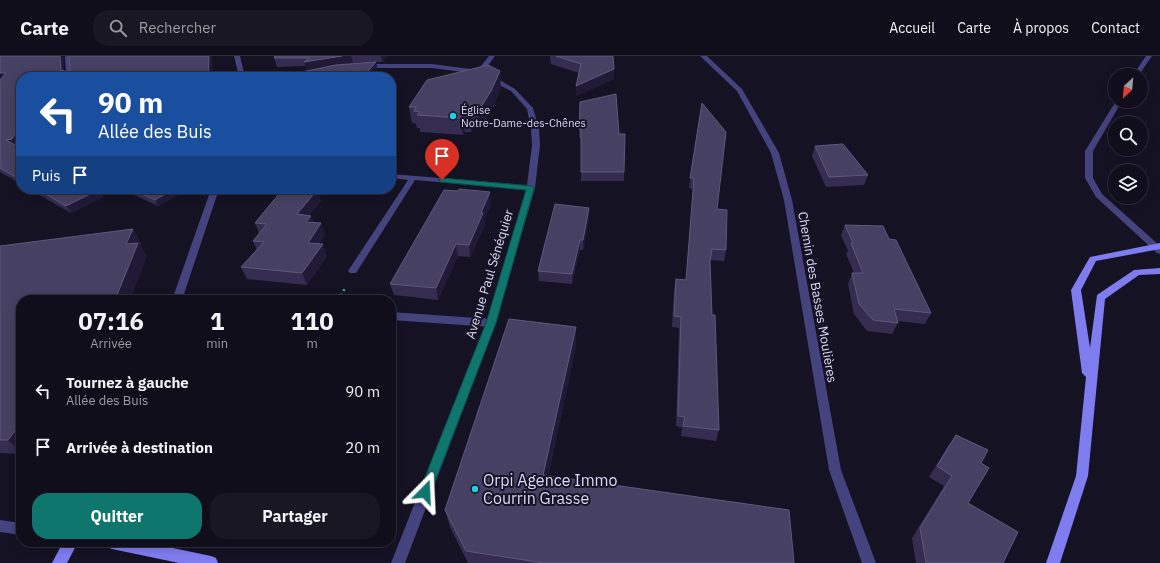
<!DOCTYPE html>
<html lang="fr">
<head>
<meta charset="utf-8">
<style>
  :root { --surface:#100e1b; --page:#191724; --text:#f1f3f6; --muted:#9c9ca3; --line:#302e3a; --accent:#0f766e }
  body { margin:0; font-family:"IBM Plex Sans",sans-serif; background:var(--page); color:var(--text); height:100vh; display:flex; flex-direction:column; font-size:15px; white-space:nowrap }
  * { box-sizing:border-box; margin:0 }
  p { font-size:13px; color:var(--muted) }
  .icon { flex:none; width:22px; height:22px; fill:none; stroke:currentColor; stroke-width:2; stroke-linecap:round; stroke-linejoin:round }
  .map { position:relative; flex:1; overflow:hidden }
  .sheet { position:absolute; left:16px; top:239px; width:380px; height:252px; display:flex; flex-direction:column; background:var(--surface); border-radius:16px; box-shadow:0 2px 10px #0003,0 0 0 1px var(--line) }
  .sheet>* { flex:none }
  .banner { position:absolute; left:16px; top:16px; width:380px; height:122px; border-radius:16px; box-shadow:0 2px 10px #0003,0 0 0 1px var(--line); background:#1a4fa0; color:#fff; overflow:hidden }
  .needle { width:26px; rotate:206deg }
  .tools { position:absolute; left:1108px; top:12px; display:grid; gap:8px }
  .tools a { display:grid; place-items:center; width:40px; height:40px; border-radius:50%; background:var(--surface); box-shadow:0 2px 10px #0003,0 0 0 1px var(--line); font-size:20px }
  .pin { position:absolute; display:grid; place-items:center; width:34px; height:34px; color:#fff; margin:-41px -17px; border-radius:50% 50% 50% 0; rotate:-45deg; box-shadow:0 0 4px #0007 }
  .pin .icon { rotate:45deg }
  .me { position:absolute; width:44px; margin:-22px; rotate:21deg; stroke-linejoin:round; filter:drop-shadow(0 0 3px #0008) }
  .turn { display:flex; align-items:center; gap:14px; height:84px; padding:0 16px; font-size:18px }
  .turn .icon { width:52px; height:52px; stroke-width:2.5 }
  .turn b { display:block; font-size:28px; line-height:34px }
  .then { display:flex; align-items:center; height:38px; padding:0 16px; background:#0003; gap:8px; font-size:15px }
  .eta { display:flex; justify-content:space-evenly; align-items:center; height:68px; text-align:center }
  .eta b { font-size:24px; font-weight:700; line-height:28px }
  .button { display:flex; gap:8px; margin-top:auto; padding:8px 16px }
  .button a { flex:1; height:46px; border-radius:16px; background:var(--accent); color:#fff; font-size:16px; font-weight:700; line-height:46px; text-align:center }
  .button a+a { background:var(--page); color:var(--text) }
  ul { padding:0; list-style:none }
  li { display:flex; align-items:center; gap:12px; height:56px; padding:0 16px }
  li div { flex:1 }
  li b { display:block; font-size:15px }
  li em { font-style:normal }
  header { display:flex; align-items:center; gap:24px; box-sizing:border-box; height:56px; padding:0 20px; background:var(--surface); border-bottom:1px solid var(--line) }
  header strong { font-size:19px }
  nav { display:flex; gap:22px; margin-inline-start:auto; font-size:14px }
  .search { width:280px; height:36px; background:var(--page); display:flex; align-items:center; gap:10px; box-sizing:border-box; padding:0 14px; border-radius:16px; color:var(--muted); font-size:15px }
  .map>svg:first-child { display:block }
  .lines { fill:none; stroke-linecap:round; stroke-linejoin:round }
  .path { stroke:#3eaaa3; stroke-width:2.5; stroke-dasharray:2 3; stroke-linecap:butt }
  .lane { fill:#45437d; fill-rule:evenodd }
  .street { fill:#45437d; fill-rule:evenodd }
  .secondary { fill:#7f7cef; fill-rule:evenodd }
  .wall { fill:#342d50; fill-rule:evenodd }
  .shaded-wall { fill:#201a37 }
  .building { fill:#464062; stroke:#5e587a }
  .route { fill:#0f766e; stroke:#0a4d48 }
  .poi-dot { fill:#1dd0e3; stroke:#151224; stroke-width:1.5 }
  .labels { text-anchor:middle; stroke-width:4; stroke-linejoin:round; paint-order:stroke }
  .far-poi-label { font-size:11px; fill:#dddafa; stroke:#151224; text-anchor:start }
  .street-label { font-size:13px; fill:#dddafa; stroke:#151224 }
  .near-poi-label { font-size:16px; fill:#dddafa; stroke:#151224; text-anchor:start }
</style>
</head>
<body>
<header>
<strong>Carte</strong>
<div class="search"><svg class="icon" aria-label="search" viewBox="0 0 24 24"><circle cx="10" cy="10" r="6"/><path d="M15 15l6 6"/></svg>Rechercher</div>
<nav><a>Accueil</a><a>Carte</a><a>À propos</a><a>Contact</a></nav>
</header>
<div class="map">
<svg width="1160" height="507" viewBox="0 0 1160 507">
  <rect width="100%" height="100%" fill="#151224"/>
  <g class="lines">
    <path class="path" d="M339 244 345 232"/>
    <path class="lane" d="M178 239 205 241 210 244H174L173 242 175 240Z
      M391 256 491 263 495 264 496 267 495 270 491 271 391 264Z"/>
    <path class="street" d="M65 0H71L72 21H66Z
      M234 0H240L245 21H239Z
      M489 0H495L484 15 515 33 533 52 539 73 540 89 535 132 496 267 405 507H391L486 267 526 134 415 124 356 217H350L348 215 408 124 391 122V118L527 129 532 89 531 73 527 53 511 35 478 18 432 12H364L361 10 364 8H432L478 14Z
      M700 0H707L742 33 779 97 792 144 841 414 876 507H862L829 414 784 144 771 97 737 35Z
      M1146 0H1152L1139 19H1133Z
      M1116 45H1122L1093 95V122L1102 138 1160 190V198L1157 197 1096 141 1085 122V95Z
      M211 133H219L182 244H172Z
      M0 464 21 467V479L0 476Z"/>
    <path class="secondary" d="M1160 187V193L1096 205 1081 234 1090 292 1097 239 1134 214 1160 212V218L1139 219 1105 243 1088 420 1060 507H1046L1076 420 1086 321 1082 317 1071 234 1090 201Z
      M63 486H78L67 507H52Z
      M105 486H144L211 500 216 502 218 507H179L112 493 107 491Z"/>
  </g>
  <path class="wall" d="M0 0H62L64 3V15L68 16 70 14 69 0H212L211 21H21L17 90 21 92V128L0 116Z
    M275 0H387L382 6H376L377 11 369 21H292L306 15 305 10 277 11 274 2ZM375 6 345 8 353 7Z
    M550 0H613L614 23 576 40V30L579 17 551 8Z
    M501 31 493 51 480 73 473 72 471 76H465L463 79 420 76V72H417L416 68 412 67 409 51Z
    M580 46 619 78 624 116V125H581V82H579Z
    M702 47 717 153 726 194 724 205 711 204 710 206 712 259 719 374 716 385 681 380 682 372 676 370 679 272 672 271 674 234 676 223 686 224 693 133 689 132Z
    M815 90 868 119 864 129 826 131 812 100Z
    M29 133H96L103 141 71 157Z
    M126 133H189L158 150 128 136Z
    M317 134 321 145 309 159 314 166 325 178 319 188 327 200 307 229 247 223 241 211 257 194 253 185 259 177 255 167Z
    M491 148 484 165 485 169 470 201 458 200 438 244 394 239 390 228Z
    M589 152V161L583 194H580L572 228 539 225 538 215Z
    M845 169 889 183 931 257 925 268 897 265 898 267 892 278 867 275 854 258 848 228 852 217H854L846 198 848 195 841 179Z
    M133 173 141 187 140 189 147 201 21 244V398L0 397V190Z
    M576 271V290L548 420 794 507H468L450 471 445 454Z
    M956 379 981 407 968 447 1003 507H916L912 482 944 430 929 421 948 390Z"/>
  <path class="shaded-wall" d="M60 0H62L64 3V21L61 14Z
    M209 0H212L211 21H208Z
    M342 0H351L353 7 306 15 304 6Z
    M381 0H387L382 6Z
    M376 6 377 11 369 21H363Z
    M614 13V23L576 40V30Z
    M500 15 501 31 493 51 480 73 478 56Z
    M0 17H6L0 25Z
    M105 18 107 21H87Z
    M471 56 473 72 471 76 469 59Z
    M462 59 465 76 463 79 460 62Z
    M21 68V83L17 90 6 84Z
    M174 133H189L158 150 155 144Z
    M98 134 103 141 71 157 66 150Z
    M317 134 321 145 301 169 297 158Z
    M490 136 491 148 484 165 485 169 470 201 469 189Z
    M589 152V161L583 194V184Z
    M311 160 315 171 306 166Z
    M321 167 325 178 312 198 308 187Z
    M133 173 141 187 140 189 147 201 130 244H115L126 188Z
    M580 184V194L572 228V218Z
    M323 188 327 200 307 229 302 217Z
    M456 188 458 200 438 244 436 232Z
    M576 271V290L544 437 543 419Z
    M21 367V396L8 384Z"/>
  <path class="building" d="M0 0H60L61 14 68 16 70 14 69 0H209L208 21H104L105 18 87 21H21V68L12 83 6 84 21 92V124L0 112V24L6 17H0Z
    M275 0H342L304 6 309 2H274Z
    M556 0H613L614 13 576 30 581 8Z
    M376 6 363 21H292L297 17 336 9Z
    M488 9 500 15 491 35 478 56H471L469 59H462L460 62 417 59 420 56 414 55 416 51H409L427 24Z
    M616 38 619 78H625L624 116H581V73H579L580 46Z
    M702 47 726 76 717 153 727 154 726 194 712 193 710 206 712 259H715L719 374 683 370 685 361 678 360 681 261 674 260 676 223 686 224 694 122H690Z
    M843 88 868 119 829 121 815 90Z
    M37 133H96L98 134 66 150Z
    M131 133H174L155 144Z
    M283 133 317 134 297 158 311 160 306 166 321 167 308 187 323 188 302 217 241 211 264 186 253 185 267 168 255 167Z
    M459 133 490 136 481 157H483L469 189 456 188 436 232 390 228 444 134 458 135Z
    M555 148 589 152 583 184H580L572 218 538 215Z
    M845 169 883 170 889 183 896 184 931 257 894 253 898 267 873 264 859 248 852 217H863L851 187H853Z
    M133 173 126 188 138 187 115 244H21V367L8 384H0V190Z
    M509 263 576 271 543 419 789 454 794 507H544L466 495 445 454Z
    M956 379 988 394 981 407 989 412 968 447 1018 476 1003 507H926L920 472 952 420 937 410Z"/>
  <path class="route" d="M442 122 531 130 534 132 496 267 431 436 429 440 425 442 421 440 419 436 486 267 526 134 440 126 439 124Z"/>
  <g class="poi-dot">
    <circle cx="453" cy="60" r="4"/>
    <circle cx="475" cy="433" r="4"/>
  </g>
  <g class="labels">
    <g class="far-poi-label">
      <text x="461" y="58">Église<tspan x="461" dy="13">Notre-Dame-des-Chênes</tspan></text>
    </g>
    <g class="street-label">
      <text transform="translate(489 218) rotate(-73)" y="5">Avenue Paul Sénéquier</text>
      <text transform="translate(818 241) rotate(80)" y="5">Chemin des Basses Moulières</text>
    </g>
    <g class="near-poi-label">
      <text x="483" y="430">Orpi Agence Immo<tspan x="483" dy="18">Courrin Grasse</tspan></text>
    </g>
  </g>
</svg>
<div class="tools">
<a><svg class="needle" viewBox="-14 -14 28 28"><path d="M0-13l5 13h-10z" fill="#e53935"/><path d="M0 13l5-13h-10z" fill="#9c9ca3"/></svg></a>
<a><svg class="icon" aria-label="search" viewBox="0 0 24 24"><circle cx="10" cy="10" r="6"/><path d="M15 15l6 6"/></svg></a>
<a><svg class="icon" aria-label="layers" viewBox="0 0 24 24"><path d="M12 4l9 5-9 5-9-5zM3 14l9 5 9-5"/></svg></a>
</div>
<div class="pin" style="left:442px;top:124px;background:#d93025"><svg class="icon" aria-label="arrive" viewBox="0 0 24 24"><path d="M6 21V4h12l-3 4 3 4H6"/></svg></div>
<svg class="me" style="left:425px;top:436px" viewBox="-20 -20 40 40"><path d="M0-17L14 15 0 8-14 15z" fill="#0f766e" stroke="#fff" stroke-width="4"/></svg>
<div class="banner">
<div class="turn"><svg class="icon" aria-label="left" viewBox="0 0 24 24"><path d="M17 20v-9H6M10 6l-5 5 5 5"/></svg><div><b>90 m</b>Allée des Buis</div></div>
<div class="then">Puis<svg class="icon" aria-label="arrive" viewBox="0 0 24 24"><path d="M6 21V4h12l-3 4 3 4H6"/></svg></div>
</div>
<section class="sheet">
<div class="eta">
<div><b>07:16</b><p>Arrivée</p></div>
<div><b>1</b><p>min</p></div>
<div><b>110</b><p>m</p></div>
</div>
<ul>
<li><svg class="icon" aria-label="left" viewBox="0 0 24 24"><path d="M17 20v-9H6M10 6l-5 5 5 5"/></svg><div><b>Tournez à gauche</b><p>Allée des Buis</p></div><em>90 m</em></li>
<li><svg class="icon" aria-label="arrive" viewBox="0 0 24 24"><path d="M6 21V4h12l-3 4 3 4H6"/></svg><div><b>Arrivée à destination</b></div><em>20 m</em></li>
</ul>
<div class="button"><a>Quitter</a><a>Partager</a></div>
</section>
</div>
</body>
</html>
